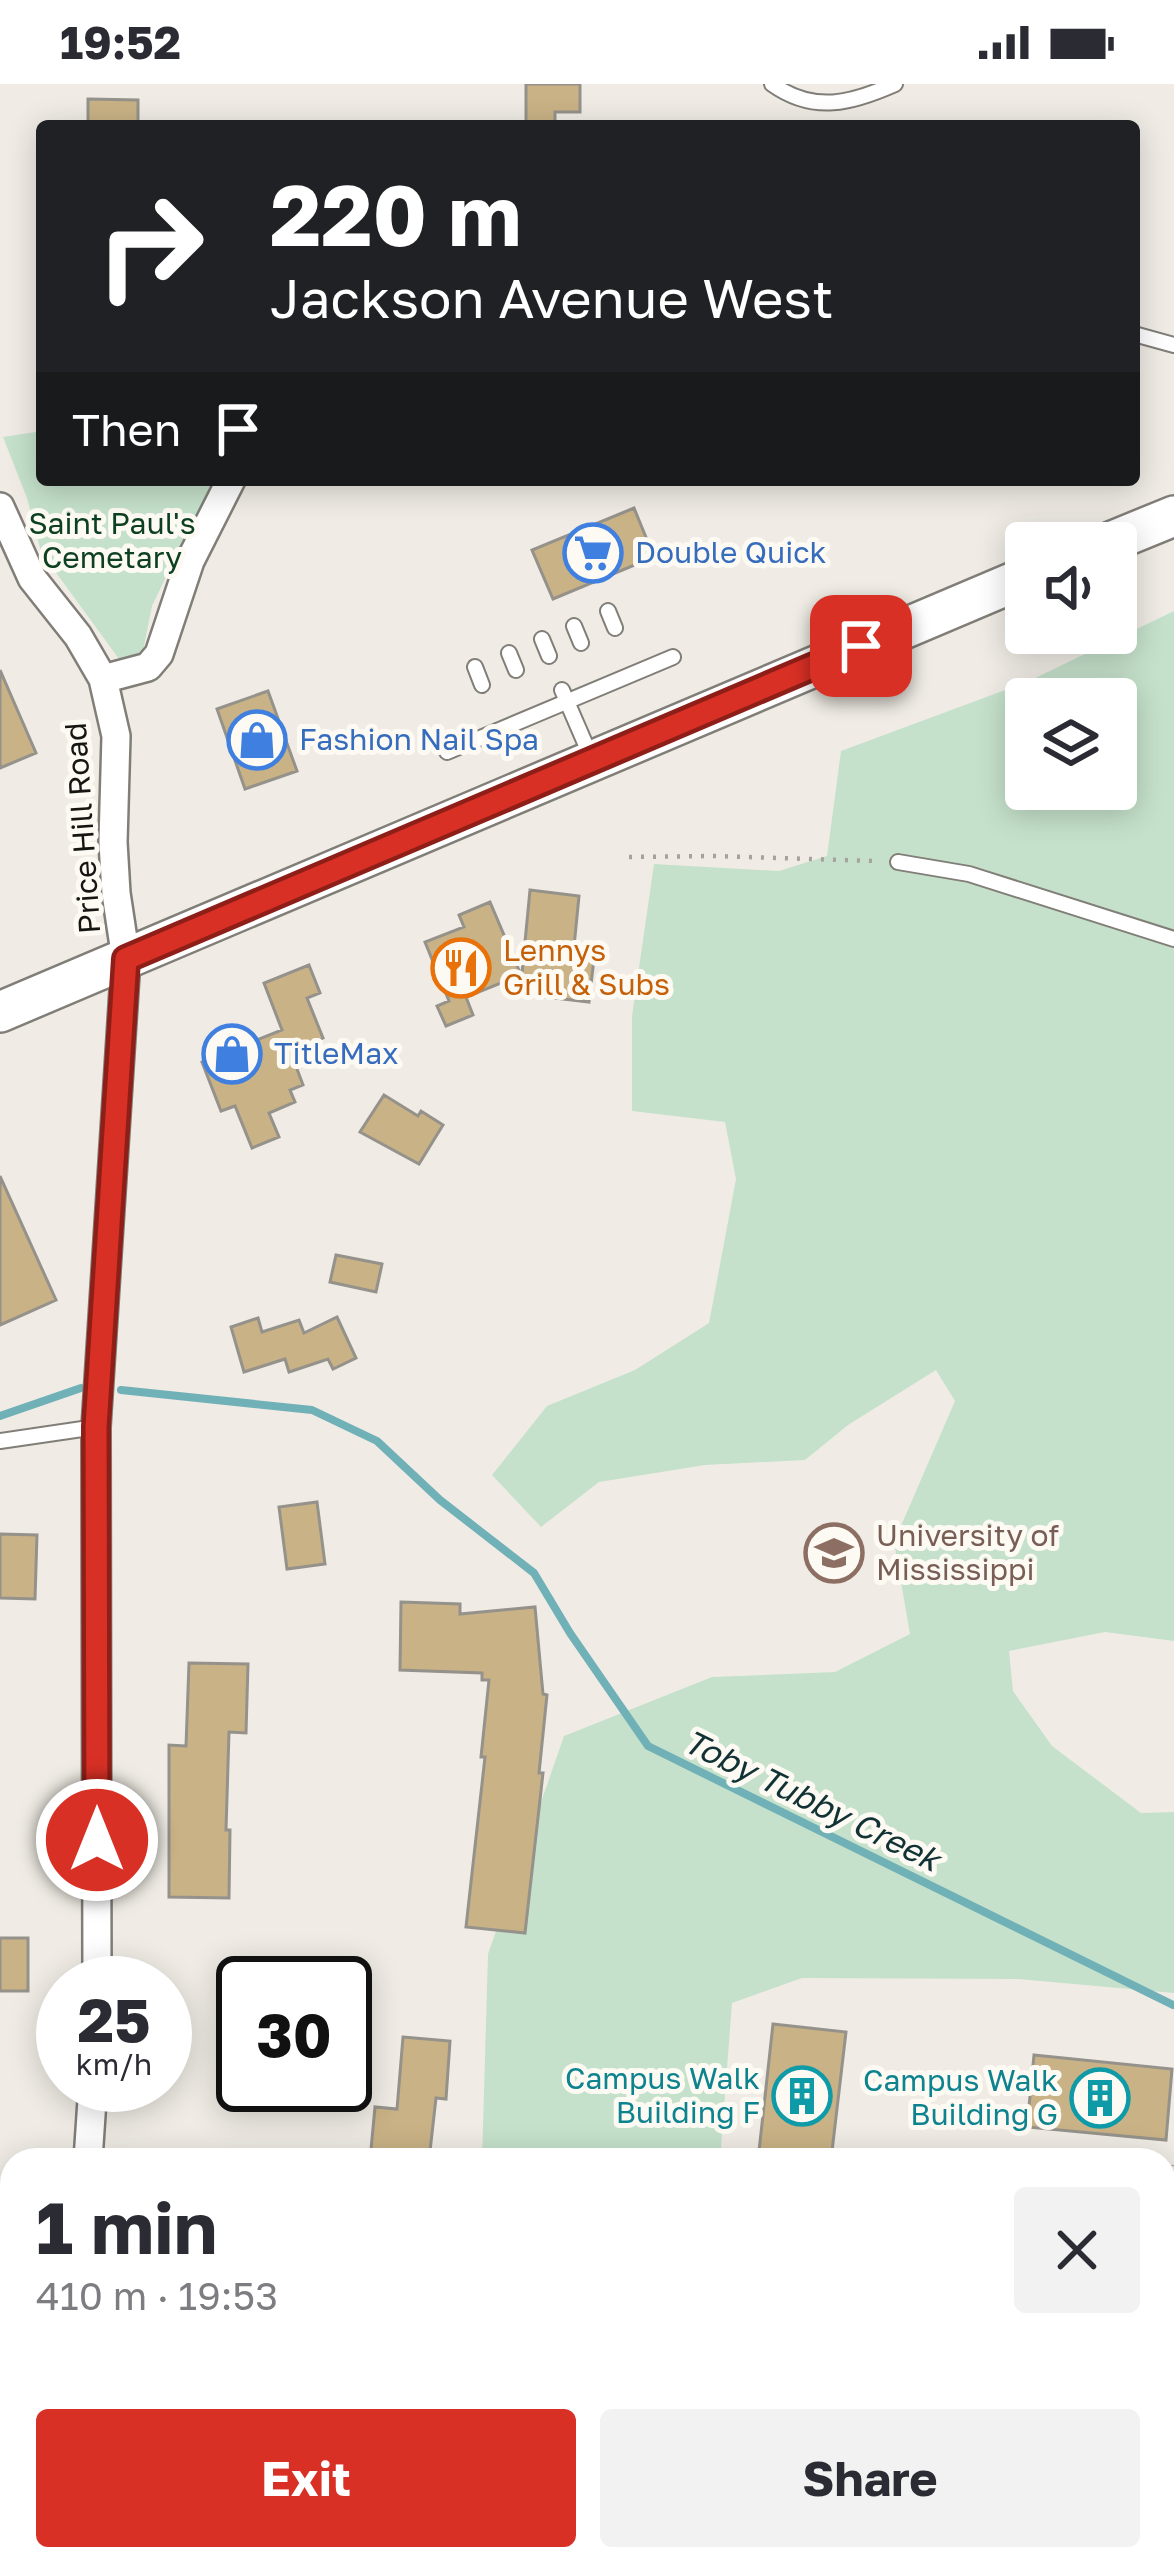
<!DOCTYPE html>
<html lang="en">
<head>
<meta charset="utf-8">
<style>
  :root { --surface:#fff; --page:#f2f2f3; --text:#2b2b33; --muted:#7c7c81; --accent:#d93025 }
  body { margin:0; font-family:"Golos Text",sans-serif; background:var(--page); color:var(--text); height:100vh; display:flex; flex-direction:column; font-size:45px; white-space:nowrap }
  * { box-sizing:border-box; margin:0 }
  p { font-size:39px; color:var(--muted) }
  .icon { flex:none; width:66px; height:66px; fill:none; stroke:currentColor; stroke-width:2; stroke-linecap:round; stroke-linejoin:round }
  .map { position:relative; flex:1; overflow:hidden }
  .panel { position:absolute; left:0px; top:2064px; width:1176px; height:423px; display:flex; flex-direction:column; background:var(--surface); border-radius:36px 36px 0 0; box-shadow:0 6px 30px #0003 }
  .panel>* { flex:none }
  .hud { position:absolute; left:36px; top:36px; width:1104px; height:366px; border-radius:12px; box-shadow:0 6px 30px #0003; background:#202124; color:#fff; overflow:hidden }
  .buttons { position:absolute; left:1005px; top:438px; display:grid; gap:24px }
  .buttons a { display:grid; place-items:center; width:132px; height:132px; border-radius:12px; background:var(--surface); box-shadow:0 6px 30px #0003; font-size:60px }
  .speed { position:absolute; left:36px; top:1872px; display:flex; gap:24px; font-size:60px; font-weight:700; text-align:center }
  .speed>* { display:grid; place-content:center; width:156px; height:156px; border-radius:50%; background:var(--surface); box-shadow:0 6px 30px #0003; line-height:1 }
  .speed small { font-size:30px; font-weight:400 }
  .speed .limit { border:6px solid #111; border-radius:18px; background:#fff; color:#111 }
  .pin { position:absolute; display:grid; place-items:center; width:102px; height:102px; color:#fff; margin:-51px; border-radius:24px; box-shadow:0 6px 18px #0006 }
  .me { position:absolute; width:132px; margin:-66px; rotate:0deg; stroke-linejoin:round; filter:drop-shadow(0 0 9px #0008) }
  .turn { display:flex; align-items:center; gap:42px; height:252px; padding:0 36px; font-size:54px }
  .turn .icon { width:156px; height:156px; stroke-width:2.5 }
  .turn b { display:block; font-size:84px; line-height:102px }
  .then { display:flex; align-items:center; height:114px; padding:0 36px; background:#0003; gap:24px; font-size:45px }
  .round { display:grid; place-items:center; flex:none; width:126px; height:126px; border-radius:12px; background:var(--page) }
  .headline { display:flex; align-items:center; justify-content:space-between; height:204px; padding:0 36px }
  h1 { font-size:72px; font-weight:700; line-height:90px }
  .cta { display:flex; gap:24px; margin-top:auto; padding:24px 36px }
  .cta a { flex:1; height:138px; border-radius:12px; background:var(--accent); color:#fff; font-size:48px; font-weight:700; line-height:138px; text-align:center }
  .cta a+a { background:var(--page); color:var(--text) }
  .status { display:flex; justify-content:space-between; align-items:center; height:84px; padding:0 60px; background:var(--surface); direction:ltr }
  .status svg { height:33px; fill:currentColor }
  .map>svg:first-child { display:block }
  .green { fill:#c5e1cb; fill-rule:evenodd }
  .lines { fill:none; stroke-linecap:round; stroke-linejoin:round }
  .stream { stroke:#70b0b7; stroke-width:8 }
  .building { fill:#c9b285; stroke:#95928b; stroke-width:3 }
  .lane-casing { stroke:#817e78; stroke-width:18 }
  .street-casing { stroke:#817e78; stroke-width:32 }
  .secondary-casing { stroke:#817e78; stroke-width:44 }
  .path { stroke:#a5a29d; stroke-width:4.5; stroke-dasharray:3 9; stroke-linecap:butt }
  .lane { stroke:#fff; stroke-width:14 }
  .street { stroke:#fff; stroke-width:27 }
  .secondary { stroke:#fff; stroke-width:39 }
  .route-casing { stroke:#8d1f18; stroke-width:30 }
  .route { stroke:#d93025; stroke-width:21 }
  .labels { text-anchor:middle; stroke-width:10; stroke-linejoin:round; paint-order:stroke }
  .park-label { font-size:30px; fill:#0c4020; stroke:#fdfaf3 }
  .shop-label { font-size:30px; fill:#366cbe; stroke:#fdfaf3; text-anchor:start }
  .street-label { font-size:30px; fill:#161512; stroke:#fdfaf3 }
  .food-label { font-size:30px; fill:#c56008; stroke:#fdfaf3; text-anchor:start }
  .education-label { font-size:30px; fill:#785e54; stroke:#fdfaf3; text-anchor:start }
  .culture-label { font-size:30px; fill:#0d838f; stroke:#fdfaf3; text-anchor:end }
  .water-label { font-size:33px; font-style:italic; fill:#113235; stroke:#fdfaf3 }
</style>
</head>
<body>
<div class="status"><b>19:52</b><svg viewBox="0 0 49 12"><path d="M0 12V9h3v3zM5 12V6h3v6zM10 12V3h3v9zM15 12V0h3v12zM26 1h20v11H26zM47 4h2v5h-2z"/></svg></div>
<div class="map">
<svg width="1174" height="2486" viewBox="0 0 1174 2486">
  <rect width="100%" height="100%" fill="#f0ece5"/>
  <path class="green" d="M42 347V396H213L152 522 142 572 119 575 41 468 27 414 3 353Z
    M1174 527V1557L1105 1548 1009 1567 1013 1607 1052 1662 1141 1729 1174 1728V1909L1018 1895 802 1894 732 1919 720 2076H482L488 1870 564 1652 712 1593 835 1588 910 1550 894 1458 955 1317 936 1286 848 1341 805 1376 705 1381 599 1398 541 1443 492 1391 547 1322 635 1286 709 1239 736 1095 725 1038 632 1027V932L654 780 779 787 827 772 841 667 1027 598ZM1026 615H1116V705H1026Z"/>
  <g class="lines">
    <path class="stream" d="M121 1306 312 1326 377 1357 440 1416 534 1489 570 1549 648 1662 1173 1921
      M0 1332 81 1304"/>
  </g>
  <path class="building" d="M526 0H580V28H555V42H526Z
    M88 15 138 16V42H88Z
    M634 424 654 473 553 515 532 466Z
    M0 586 36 669 0 684Z
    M268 607 297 687 245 705 217 625Z
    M530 806 579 812 573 873 594 875 589 918 520 910Z
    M490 818 521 891 466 913 473 931 446 942 437 922 449 917 425 858 464 843 459 831Z
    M309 881 320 909 307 914 323 954 312 959 316 969 294 977 303 1001 290 1006 295 1018 269 1029 279 1053 252 1064 235 1022 221 1027 202 978 282 946 264 899Z
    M384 1011 418 1032 421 1027 443 1041 419 1080 360 1048Z
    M0 1092 56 1216 0 1241Z
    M336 1171 382 1180 376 1208 330 1198Z
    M337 1233 356 1274 333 1285 328 1275 289 1288 285 1275 244 1288 231 1243 258 1234 262 1248 299 1236 304 1249Z
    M317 1418 325 1480 287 1485 279 1423Z
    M0 1450 37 1451 35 1515 0 1514Z
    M401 1518 460 1520V1530L535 1523 543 1610 547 1611 539 1689H543L525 1849 466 1843 485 1673H481L489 1596H482V1589L400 1586Z
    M189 1579 248 1580 246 1649 229 1648 226 1746H230L229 1814 169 1813V1661L186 1662Z
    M0 1854H28V1907H0Z
    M773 1940 846 1948 831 2076H758Z
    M403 1953 450 1957 446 2015 436 2014 429 2076H370L375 2023 397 2025Z
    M1034 1971 1172 1985 1166 2056 1027 2043Z"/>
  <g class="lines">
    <g class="lane-casing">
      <path id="lane" d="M772 0C814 30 852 19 895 0
        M1134 250 1174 261
        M608 527 615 544
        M574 542 581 559
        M542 555 549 572
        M509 569 516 586
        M475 583 482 601
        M562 606 591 673
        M447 668 673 573
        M898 778 969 790 1174 855
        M0 1357 96 1343"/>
    </g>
    <g class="street-casing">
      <path id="street" d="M0 423 32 494 78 552 103 595 116 652 113 758 116 809 126 875 96 1343 97 1899
        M103 595 148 583 159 570 190 477 231 396
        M88 2076 93 2001
        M0 2230 12 2238
        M62 2486 63 2475"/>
    </g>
    <g class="secondary-casing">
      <path id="secondary" d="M1108 459 1174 432
        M0 928 1026 493"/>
    </g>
    <path class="path" d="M629 773 713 772 876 777
      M1169 2118 1174 2081"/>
    <use href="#lane" class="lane"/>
    <use href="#street" class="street"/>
    <use href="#secondary" class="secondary"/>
  </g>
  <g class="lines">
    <g class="route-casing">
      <path id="route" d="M97 1756 96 1343 126 875 861 562"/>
    </g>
    <use href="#route" class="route"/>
  </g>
  <defs>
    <g id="supermarket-ring" transform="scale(3)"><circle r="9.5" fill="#fdfaf3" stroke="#3f7fe0" stroke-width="1.5"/><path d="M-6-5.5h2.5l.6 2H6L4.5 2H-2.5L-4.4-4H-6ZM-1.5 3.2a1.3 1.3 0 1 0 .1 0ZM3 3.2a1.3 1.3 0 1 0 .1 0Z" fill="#3f7fe0"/></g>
    <g id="shop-ring" transform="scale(3)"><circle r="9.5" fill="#fdfaf3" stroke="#3f7fe0" stroke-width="1.5"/><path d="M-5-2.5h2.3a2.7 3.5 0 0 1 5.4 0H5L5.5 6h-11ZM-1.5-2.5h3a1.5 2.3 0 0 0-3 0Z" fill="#3f7fe0"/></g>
    <g id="restaurant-ring" transform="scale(3)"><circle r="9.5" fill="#fdfaf3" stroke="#e8710a" stroke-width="1.5"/><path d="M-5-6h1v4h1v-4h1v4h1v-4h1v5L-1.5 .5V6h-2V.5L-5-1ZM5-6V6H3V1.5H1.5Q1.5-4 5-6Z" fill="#e8710a"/></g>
    <g id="university-ring" transform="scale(3)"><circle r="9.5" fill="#fdfaf3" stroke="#8d6e63" stroke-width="1.5"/><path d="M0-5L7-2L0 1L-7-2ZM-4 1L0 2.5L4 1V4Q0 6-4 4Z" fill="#8d6e63"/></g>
    <g id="building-ring" transform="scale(3)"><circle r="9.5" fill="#fdfaf3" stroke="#0f9aa8" stroke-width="1.5"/><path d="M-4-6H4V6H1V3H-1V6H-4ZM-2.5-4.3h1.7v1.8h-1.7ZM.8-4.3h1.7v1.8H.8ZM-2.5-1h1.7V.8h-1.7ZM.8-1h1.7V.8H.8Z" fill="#0f9aa8"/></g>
  </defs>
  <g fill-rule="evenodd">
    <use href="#supermarket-ring" x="593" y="469"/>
    <use href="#shop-ring" x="257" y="656"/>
    <use href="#restaurant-ring" x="461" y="884"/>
    <use href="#shop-ring" x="232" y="970"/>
    <use href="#university-ring" x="834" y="1469"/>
    <use href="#building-ring" x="802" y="2012"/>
    <use href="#building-ring" x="1100" y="2014"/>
  </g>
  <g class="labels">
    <g class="park-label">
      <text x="112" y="450">Saint Paul's<tspan x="112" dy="34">Cemetary</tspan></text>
    </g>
    <g class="shop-label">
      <text x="635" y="479">Double Quick</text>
      <text x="299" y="666">Fashion Nail Spa</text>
      <text x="274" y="980">TitleMax</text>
    </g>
    <g class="street-label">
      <text transform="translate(83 744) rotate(-94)" y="10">Price Hill Road</text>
    </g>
    <g class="food-label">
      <text x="503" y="877">Lennys<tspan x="503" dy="34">Grill &amp; Subs</tspan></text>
    </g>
    <g class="education-label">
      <text x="876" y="1462">University of<tspan x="876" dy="34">Mississippi</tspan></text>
    </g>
    <g class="culture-label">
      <text x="760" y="2005">Campus Walk<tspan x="760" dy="34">Building F</tspan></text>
      <text x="1058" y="2007">Campus Walk<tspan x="1058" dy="34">Building G</tspan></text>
    </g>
    <g class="water-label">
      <text transform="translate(812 1716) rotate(26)" y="12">Toby Tubby Creek</text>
    </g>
  </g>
</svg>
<div class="buttons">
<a><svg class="icon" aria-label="sound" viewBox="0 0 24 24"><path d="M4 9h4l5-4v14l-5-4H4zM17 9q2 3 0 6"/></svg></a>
<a><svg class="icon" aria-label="layers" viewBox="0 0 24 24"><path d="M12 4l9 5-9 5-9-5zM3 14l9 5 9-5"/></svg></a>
</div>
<div class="speed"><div>25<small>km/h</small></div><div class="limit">30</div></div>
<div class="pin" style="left:861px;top:562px;background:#d93025"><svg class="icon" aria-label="arrive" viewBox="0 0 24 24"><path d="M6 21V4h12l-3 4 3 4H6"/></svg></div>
<svg class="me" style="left:97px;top:1756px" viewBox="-20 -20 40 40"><circle r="17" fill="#d93025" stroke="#fff" stroke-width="3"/><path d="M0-11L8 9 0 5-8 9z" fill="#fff"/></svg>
<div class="hud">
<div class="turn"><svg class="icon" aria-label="right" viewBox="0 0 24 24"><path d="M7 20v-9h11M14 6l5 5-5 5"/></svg><div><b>220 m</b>Jackson Avenue West</div></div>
<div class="then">Then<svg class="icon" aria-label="arrive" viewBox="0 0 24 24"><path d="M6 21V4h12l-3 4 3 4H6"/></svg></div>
</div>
<section class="panel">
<div class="headline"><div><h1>1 min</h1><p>410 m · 19:53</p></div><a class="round"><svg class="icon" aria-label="close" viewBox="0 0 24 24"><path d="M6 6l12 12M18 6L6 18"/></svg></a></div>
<div class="cta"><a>Exit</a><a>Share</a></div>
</section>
</div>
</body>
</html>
